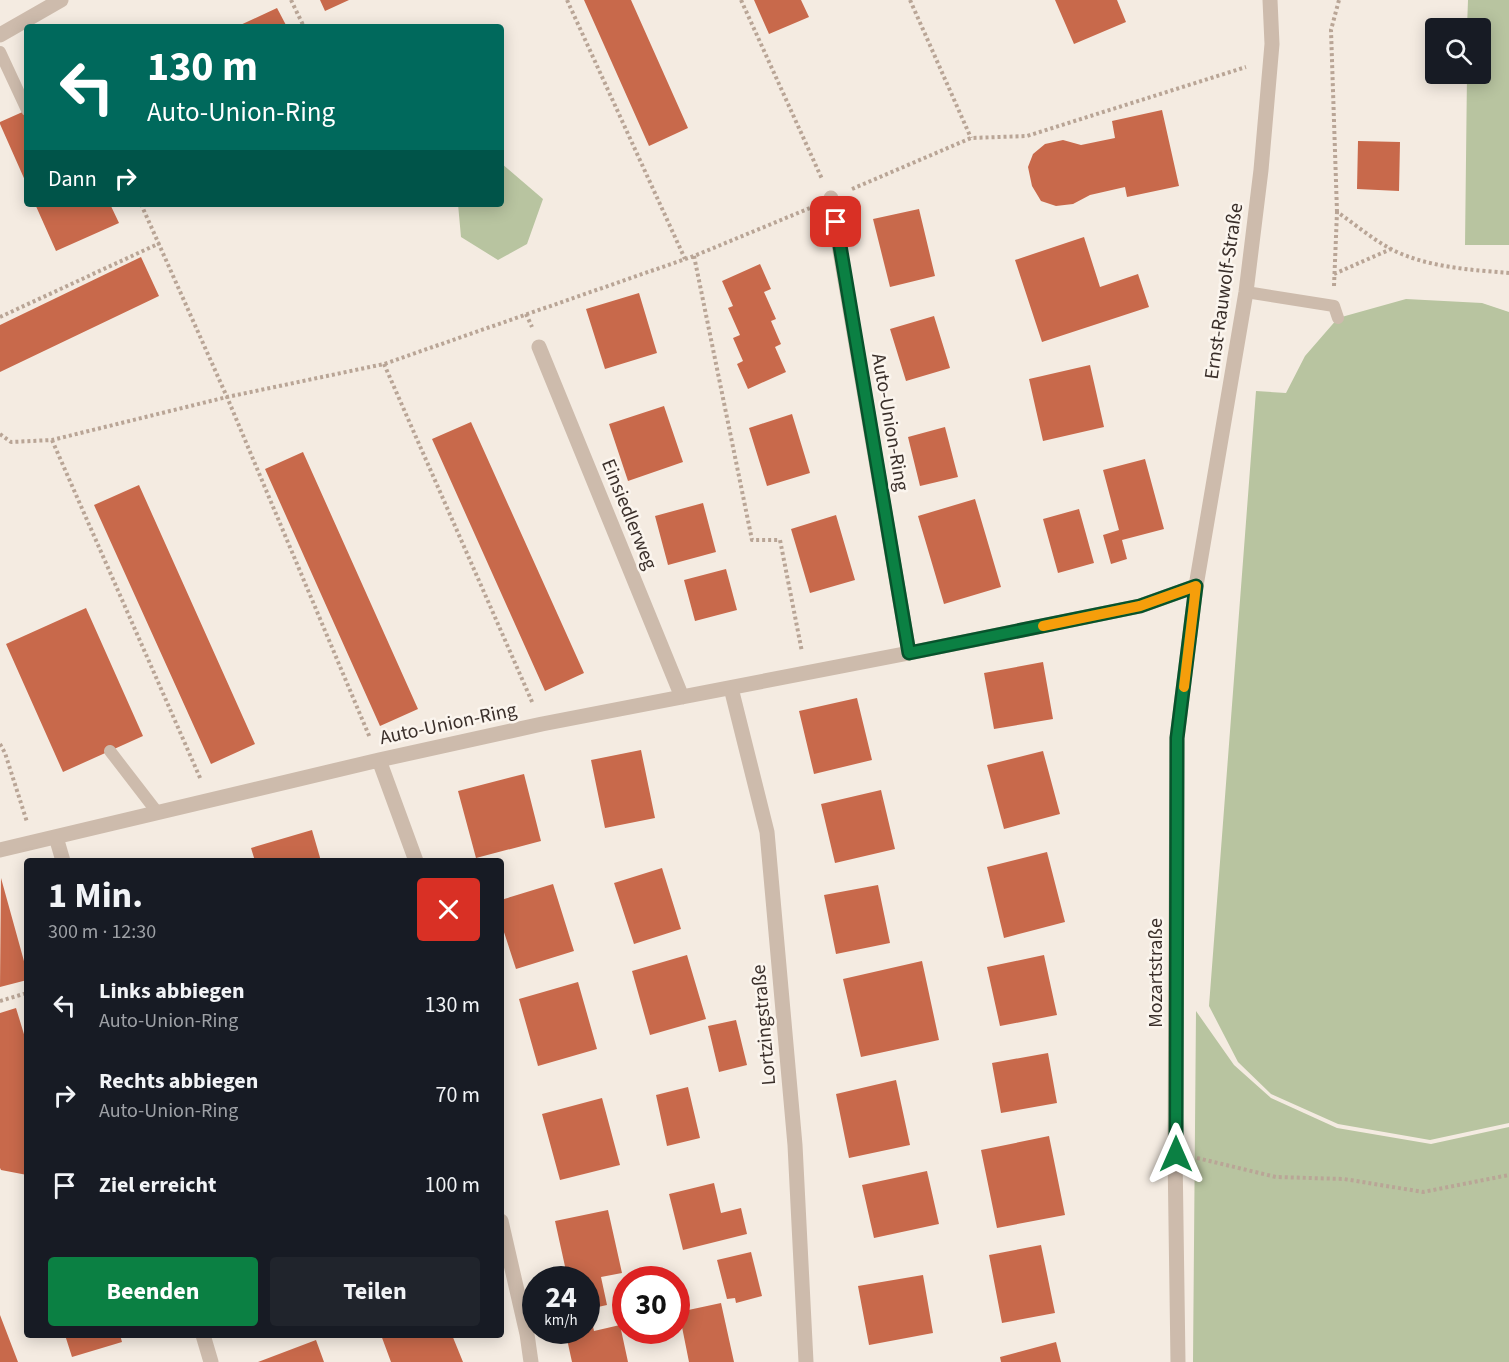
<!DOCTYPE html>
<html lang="de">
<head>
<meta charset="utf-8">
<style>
  :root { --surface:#171b24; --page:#20242c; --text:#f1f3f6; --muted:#9ea1a6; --accent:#0b8043 }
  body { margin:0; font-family:"Source Sans 3",sans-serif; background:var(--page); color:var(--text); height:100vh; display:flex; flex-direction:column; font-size:22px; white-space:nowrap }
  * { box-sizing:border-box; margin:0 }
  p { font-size:20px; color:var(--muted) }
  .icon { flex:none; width:33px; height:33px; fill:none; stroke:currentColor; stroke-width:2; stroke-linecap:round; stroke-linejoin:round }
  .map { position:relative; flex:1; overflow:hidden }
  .side { position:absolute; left:24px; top:858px; width:480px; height:480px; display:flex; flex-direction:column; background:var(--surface); border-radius:6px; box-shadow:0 3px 15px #0003 }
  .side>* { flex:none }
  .guide { position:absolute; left:24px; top:24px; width:480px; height:183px; border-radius:6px; box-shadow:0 3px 15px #0003; background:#00695c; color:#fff; overflow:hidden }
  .tools { position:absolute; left:1425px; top:18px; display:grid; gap:12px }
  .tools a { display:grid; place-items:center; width:66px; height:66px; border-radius:6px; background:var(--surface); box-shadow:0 3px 15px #0003; font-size:30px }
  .speed { position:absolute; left:522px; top:1266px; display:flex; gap:12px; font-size:30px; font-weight:700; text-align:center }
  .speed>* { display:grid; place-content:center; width:78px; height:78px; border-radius:50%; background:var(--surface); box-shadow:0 3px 15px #0003; line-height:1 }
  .speed small { font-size:15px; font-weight:400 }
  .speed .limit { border:9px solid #d22; background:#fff; color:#111 }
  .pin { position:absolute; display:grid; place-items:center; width:51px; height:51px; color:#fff; margin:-26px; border-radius:12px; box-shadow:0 3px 9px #0006 }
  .me { position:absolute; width:66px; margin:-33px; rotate:0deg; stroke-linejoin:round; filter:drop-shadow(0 0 4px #0008) }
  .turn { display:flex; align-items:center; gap:21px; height:126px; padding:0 24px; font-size:27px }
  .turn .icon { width:78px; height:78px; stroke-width:2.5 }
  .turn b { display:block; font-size:42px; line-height:51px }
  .then { display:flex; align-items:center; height:57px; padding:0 24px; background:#0003; gap:12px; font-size:22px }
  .round { display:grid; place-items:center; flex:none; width:63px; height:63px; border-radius:6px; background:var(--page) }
  .head { display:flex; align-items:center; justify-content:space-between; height:102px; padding:0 24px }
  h1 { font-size:36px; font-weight:700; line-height:45px }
  .cta { display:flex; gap:12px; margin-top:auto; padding:12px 24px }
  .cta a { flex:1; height:69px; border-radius:6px; background:var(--accent); color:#fff; font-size:24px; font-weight:700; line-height:69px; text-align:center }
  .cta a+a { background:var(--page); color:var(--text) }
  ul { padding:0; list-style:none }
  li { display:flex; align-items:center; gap:18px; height:90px; padding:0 24px }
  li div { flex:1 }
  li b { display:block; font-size:22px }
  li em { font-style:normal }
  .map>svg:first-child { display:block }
  .green { fill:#b8c4a0 }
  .building { fill:#c8694b }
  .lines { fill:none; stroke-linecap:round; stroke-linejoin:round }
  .path { stroke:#b9a596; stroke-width:4; stroke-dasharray:3 3; stroke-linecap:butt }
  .service { stroke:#cdbbac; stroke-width:12 }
  .minor { stroke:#cdbbac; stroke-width:15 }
  .route-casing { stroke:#07532c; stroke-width:15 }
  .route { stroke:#0b8043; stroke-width:10 }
  .slow { stroke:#f59e0b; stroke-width:10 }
  .labels { text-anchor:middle; stroke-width:5; stroke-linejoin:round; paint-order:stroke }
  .street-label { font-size:20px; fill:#3b302b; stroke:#fbf5ee }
</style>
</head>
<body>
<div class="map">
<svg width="1509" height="1362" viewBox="0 0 1509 1362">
  <rect width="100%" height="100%" fill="#f4ebe1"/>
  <path class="green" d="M1468 0H1509V245H1465L1467 74H1480V28H1467Z
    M501 163 543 199 527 244 498 260 461 237 458 204H501Z
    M1406 299 1482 303 1509 312V1123L1430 1140 1338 1124 1271 1094 1238 1062 1209 1006 1256 391 1286 393 1305 356 1338 318Z
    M1196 1011 1234 1065 1271 1098 1337 1128 1431 1144 1509 1127V1362H1193Z"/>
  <path class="building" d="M320 0H349L325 11Z
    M584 0H631L688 128 649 146Z
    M754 0H801L809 17 769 34Z
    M1055 0H1117L1126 22 1074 44Z
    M277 8 287 27H236Z
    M27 110V185L0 124V122Z
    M1162 110 1179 186 1127 197 1125 187 1090 195 1073 204 1056 206 1041 201 1032 186 1028 167 1033 154 1045 144 1063 140 1081 145 1115 138 1112 121Z
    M1358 141 1400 142 1399 191 1357 189Z
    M35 204H110L119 223 56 251Z
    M919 209 935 276 890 287 873 219Z
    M1084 237 1100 287 1138 274 1149 307 1042 342 1015 260Z
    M141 257 159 296 0 372V325Z
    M760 264 771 289 764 292 776 319 771 321 781 344 775 347 786 372 748 389 737 364 743 361 733 338 740 335 728 308 733 306 722 281Z
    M639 293 657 353 605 369 586 309Z
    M934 316 950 368 906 381 890 329Z
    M1090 365 1104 427 1043 441 1029 379Z
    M664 406 683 462 628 481 609 424Z
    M792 414 810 473 767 486 749 428Z
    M471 422 584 673 545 691 432 439Z
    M945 427 958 477 920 486 908 437Z
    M303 452 418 709 380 726 265 469Z
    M1145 459 1164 529 1122 540 1127 559 1111 564 1103 535 1119 530 1103 470Z
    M139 485 255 744 211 764 94 505Z
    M975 499 1001 587 944 604 918 516Z
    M703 503 716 552 668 565 655 516Z
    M1079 509 1094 563 1058 573 1043 519Z
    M836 515 855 580 810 593 791 529Z
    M726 569 737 610 695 621 684 580Z
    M86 608 143 736 63 772 6 644Z
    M1043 662 1053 719 994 729 984 673Z
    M857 698 872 760 814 774 799 711Z
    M641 750 655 818 605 828 591 760Z
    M1043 751 1060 814 1004 829 987 765Z
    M524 774 541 841 476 858 458 791Z
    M881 790 895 849 835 863 821 804Z
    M312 830 321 861H255L251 848Z
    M1047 852 1065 922 1004 938 987 867Z
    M662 868 681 929 634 944 614 883Z
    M1 878 27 972V980L0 987Z
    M553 884 574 951 516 969 501 923V900Z
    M878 885 890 943 836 954 824 895Z
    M687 955 706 1019 650 1035 632 971Z
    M1044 955 1057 1015 1000 1026 987 967Z
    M922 961 939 1040 861 1057 843 979Z
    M578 982 597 1049 538 1066 519 999Z
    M16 1008 27 1044V1175L1 1170 0 1168V1013Z
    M736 1020 747 1065 719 1072 708 1026Z
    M1048 1053 1057 1103 1001 1113 992 1063Z
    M896 1080 910 1145 849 1158 836 1094Z
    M688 1087 700 1138 667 1146 656 1095Z
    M602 1098 620 1165 560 1180 542 1114Z
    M1049 1136 1065 1215 997 1228 981 1150Z
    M927 1171 939 1224 874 1238 862 1185Z
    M714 1183 721 1213 741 1208 747 1234 683 1250 669 1194Z
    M608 1210 622 1273 601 1277 607 1305 589 1309 594 1331 620 1325 628 1362H572L565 1330H586V1280H568L555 1221Z
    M1041 1245 1055 1313 1002 1323 989 1255Z
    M751 1252 762 1296 736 1303 735 1298 727 1299 717 1260Z
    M923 1275 933 1333 869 1345 858 1286Z
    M721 1303 734 1362H689L679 1312Z
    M0 1315 18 1362H0Z
    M65 1335H120L122 1342 72 1357Z
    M381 1335H452L463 1362H391Z
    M316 1340 324 1362H258Z
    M1056 1342 1061 1362H1001L1000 1357Z"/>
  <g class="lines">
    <path class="path" d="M291 0 304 27
      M567 0 685 259
      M741 0 822 179
      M910 0 971 138
      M852 189 971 138 1027 136 1246 67
      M141 204 227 397 370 738
      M1337 212 1331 30 1339 0
      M694 256 752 540H780L802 652
      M1334 274 1391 249
      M1334 286 1337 212C1355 224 1372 239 1391 249 1425 267 1471 270 1509 273
      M526 314 532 327
      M0 317 160 243
      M384 364 533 704
      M0 434 11 442 52 440 227 397 384 364 694 256 810 208
      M52 440 201 780
      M0 744 5 753 27 822
      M0 1001 27 993
      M1197 1158 1276 1177 1344 1179 1423 1192 1509 1175"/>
    <path class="service" d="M0 52 27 110
      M1246 292 1334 306 1338 318
      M110 751 157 812"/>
    <path class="minor" d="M0 35 61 0
      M831 198 909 653
      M539 347 682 697
      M731 688 767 832 795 1145 806 1362
      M379 760 416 861
      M56 837 63 861
      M0 850 379 760 542 724 909 653 1140 606 1196 586
      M501 1221 527 1334 531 1362
      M203 1335 211 1362
      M1178 1362 1175 1153 1177 738 1196 586 1246 292 1261 170 1272 44 1270 0"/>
  </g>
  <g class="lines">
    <g class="route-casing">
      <path id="route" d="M836 222 909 653 1140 606 1196 586 1177 738 1176 1154"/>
    </g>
    <use href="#route" class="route"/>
    <path class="slow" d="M1043 626 1140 606 1196 586 1184 687"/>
  </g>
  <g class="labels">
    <g class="street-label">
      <text transform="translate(1223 291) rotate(-82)" y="7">Ernst-Rauwolf-Straße</text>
      <text transform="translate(891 422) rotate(80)" y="7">Auto-Union-Ring</text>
      <text transform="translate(630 514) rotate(68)" y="7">Einsiedlerweg</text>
      <text transform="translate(448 723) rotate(-12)" y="7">Auto-Union-Ring</text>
      <text transform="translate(1155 973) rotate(-90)" y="7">Mozartstraße</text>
      <text transform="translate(763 1025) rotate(-95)" y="7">Lortzingstraße</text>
    </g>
  </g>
</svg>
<div class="tools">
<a><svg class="icon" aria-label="search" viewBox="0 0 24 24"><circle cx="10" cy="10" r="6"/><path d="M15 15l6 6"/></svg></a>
</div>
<div class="speed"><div>24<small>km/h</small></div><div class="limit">30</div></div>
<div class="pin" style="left:836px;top:222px;background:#d93025"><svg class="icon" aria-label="arrive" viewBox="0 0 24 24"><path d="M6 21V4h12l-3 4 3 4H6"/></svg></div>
<svg class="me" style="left:1176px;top:1154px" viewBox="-20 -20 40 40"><path d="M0-17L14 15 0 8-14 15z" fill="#0b8043" stroke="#fff" stroke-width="4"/></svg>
<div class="guide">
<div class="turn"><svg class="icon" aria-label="left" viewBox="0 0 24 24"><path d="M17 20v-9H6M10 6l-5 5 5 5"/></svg><div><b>130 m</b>Auto-Union-Ring</div></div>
<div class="then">Dann<svg class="icon" aria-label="right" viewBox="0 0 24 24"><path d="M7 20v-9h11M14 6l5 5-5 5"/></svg></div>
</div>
<section class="side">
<div class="head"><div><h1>1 Min.</h1><p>300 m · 12:30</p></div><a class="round" style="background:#d93025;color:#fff"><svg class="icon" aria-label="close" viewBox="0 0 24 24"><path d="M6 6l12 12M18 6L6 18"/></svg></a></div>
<ul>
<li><svg class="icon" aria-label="left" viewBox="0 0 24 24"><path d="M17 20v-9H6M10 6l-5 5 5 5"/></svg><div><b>Links abbiegen</b><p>Auto-Union-Ring</p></div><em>130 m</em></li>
<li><svg class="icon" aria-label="right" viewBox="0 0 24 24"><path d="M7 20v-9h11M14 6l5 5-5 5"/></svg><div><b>Rechts abbiegen</b><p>Auto-Union-Ring</p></div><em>70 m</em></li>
<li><svg class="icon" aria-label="arrive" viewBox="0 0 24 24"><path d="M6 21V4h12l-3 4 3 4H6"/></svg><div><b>Ziel erreicht</b></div><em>100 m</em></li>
</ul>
<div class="cta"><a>Beenden</a><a>Teilen</a></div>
</section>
</div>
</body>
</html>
